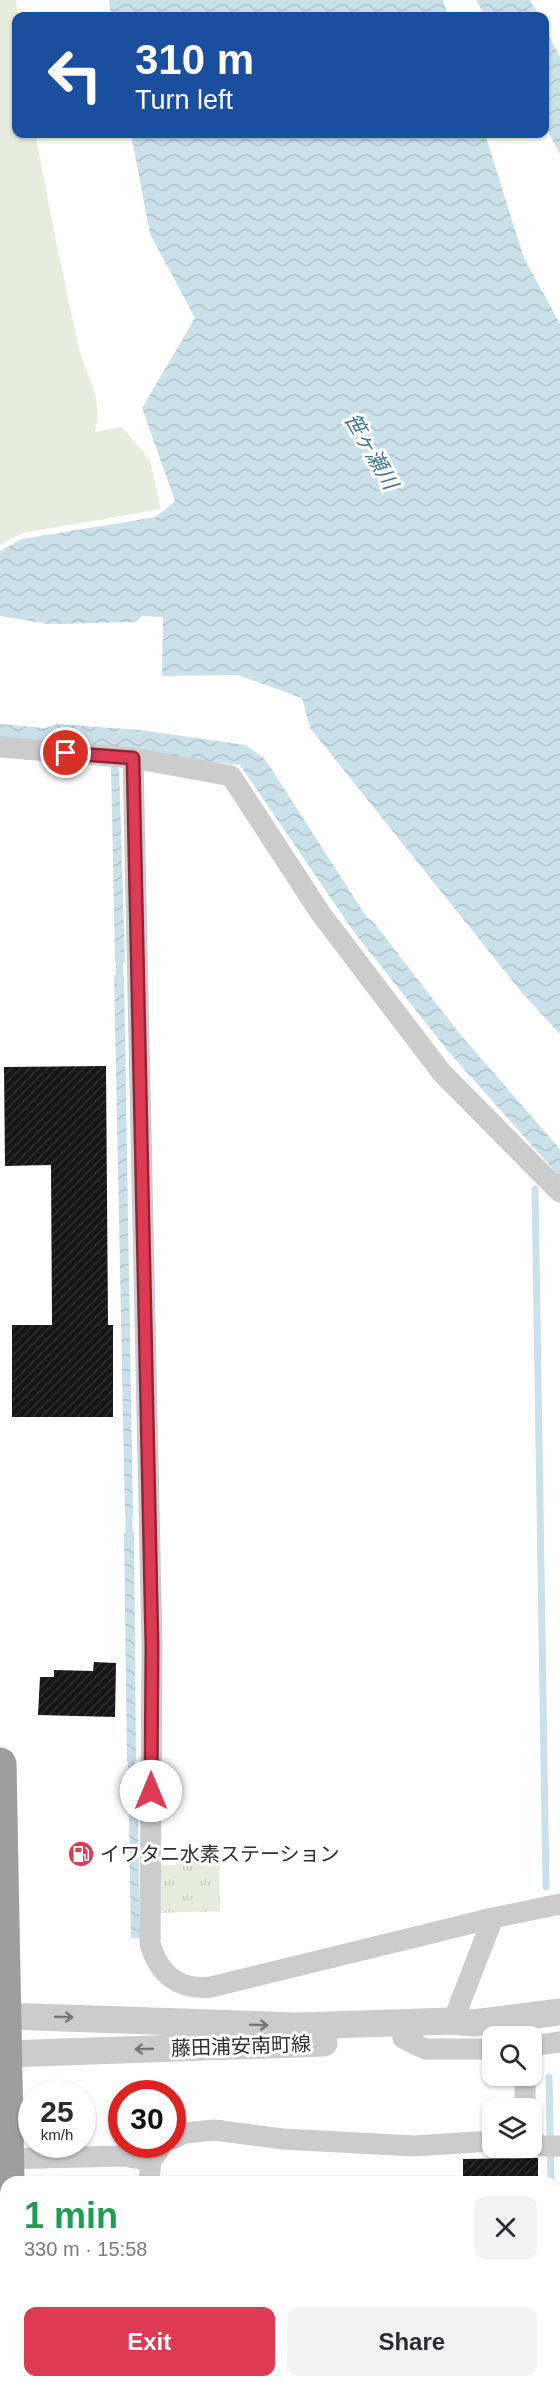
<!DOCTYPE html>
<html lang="en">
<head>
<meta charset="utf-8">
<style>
  :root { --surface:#fff; --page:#f2f2f3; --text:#2b2b33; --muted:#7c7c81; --accent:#dd3b54 }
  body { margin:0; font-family:Arial,"Noto Sans JP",sans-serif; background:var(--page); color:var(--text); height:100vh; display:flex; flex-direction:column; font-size:22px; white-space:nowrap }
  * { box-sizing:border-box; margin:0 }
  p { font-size:20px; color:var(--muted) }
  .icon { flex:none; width:33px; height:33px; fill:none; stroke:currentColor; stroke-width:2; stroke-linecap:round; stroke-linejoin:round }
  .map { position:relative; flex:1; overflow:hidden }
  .details { position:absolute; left:0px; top:2176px; width:561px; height:212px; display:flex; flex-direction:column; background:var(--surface); border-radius:18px 18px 0 0; box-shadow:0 2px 4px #0004 }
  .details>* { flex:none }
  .top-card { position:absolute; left:12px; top:12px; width:537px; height:126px; border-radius:12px; box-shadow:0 2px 4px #0004; background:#1a4fa0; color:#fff; overflow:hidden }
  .tools { position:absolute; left:482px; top:2026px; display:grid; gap:12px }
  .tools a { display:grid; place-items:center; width:60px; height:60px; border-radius:12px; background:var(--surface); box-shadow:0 2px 4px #0004; font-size:30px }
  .speed { position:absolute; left:18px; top:2080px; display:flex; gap:12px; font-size:30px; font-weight:700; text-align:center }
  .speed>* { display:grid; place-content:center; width:78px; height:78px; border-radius:50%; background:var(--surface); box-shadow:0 2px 4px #0004; line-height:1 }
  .speed small { font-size:15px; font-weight:400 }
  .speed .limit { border:9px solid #d22; background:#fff; color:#111 }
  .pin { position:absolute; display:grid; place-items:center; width:51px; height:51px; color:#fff; margin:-26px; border:3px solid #fff; border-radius:50%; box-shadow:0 2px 6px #0007 }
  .me { position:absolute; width:66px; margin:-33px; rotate:0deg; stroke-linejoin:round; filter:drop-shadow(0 0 4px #0008) }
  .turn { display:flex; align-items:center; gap:21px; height:126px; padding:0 24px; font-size:27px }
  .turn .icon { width:78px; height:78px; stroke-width:2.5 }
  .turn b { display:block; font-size:42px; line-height:51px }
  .round { display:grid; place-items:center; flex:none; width:63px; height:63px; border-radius:12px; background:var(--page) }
  .headline { display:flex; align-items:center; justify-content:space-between; height:102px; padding:0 24px }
  h1 { font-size:36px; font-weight:700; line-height:45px; color:#1e9e55 }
  .cta { display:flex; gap:12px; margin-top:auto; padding:12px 24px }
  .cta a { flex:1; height:69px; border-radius:12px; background:var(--accent); color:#fff; font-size:24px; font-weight:700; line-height:69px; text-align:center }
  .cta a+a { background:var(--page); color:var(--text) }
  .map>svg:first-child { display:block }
  .grass { fill:url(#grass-tufts) }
  .park { fill:#e7ecde }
  .water { fill:url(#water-waves) }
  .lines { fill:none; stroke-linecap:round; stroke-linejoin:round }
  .stream { stroke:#cbe1ea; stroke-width:7 }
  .building { fill:url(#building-hatch) }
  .minor { stroke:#ccc; stroke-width:21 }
  .tertiary { stroke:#ccc; stroke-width:27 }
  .trunk { stroke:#9e9e9e; stroke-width:33 }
  .oneway { stroke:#767676 }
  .route-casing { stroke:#902637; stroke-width:15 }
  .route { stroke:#dd3b54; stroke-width:10 }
  .labels { text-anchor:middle; stroke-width:6; stroke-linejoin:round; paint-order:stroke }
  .poi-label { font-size:20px; fill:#2f2f2f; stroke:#fff; text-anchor:start }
  .street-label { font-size:20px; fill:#2f2f2f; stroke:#fff }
  .water-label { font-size:21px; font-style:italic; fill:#41768e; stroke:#fff }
</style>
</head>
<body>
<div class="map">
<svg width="560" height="2387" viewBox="0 0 560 2387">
  <defs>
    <pattern id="grass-tufts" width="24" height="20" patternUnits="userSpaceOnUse" patternTransform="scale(1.5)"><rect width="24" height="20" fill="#e7ecde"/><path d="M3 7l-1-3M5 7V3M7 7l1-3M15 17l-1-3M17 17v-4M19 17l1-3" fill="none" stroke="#c6cbbf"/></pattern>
    <pattern id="water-waves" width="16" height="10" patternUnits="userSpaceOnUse" patternTransform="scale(1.5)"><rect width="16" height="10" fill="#cbe1ea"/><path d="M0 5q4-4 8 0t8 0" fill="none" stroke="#afc1c9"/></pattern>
    <pattern id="building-hatch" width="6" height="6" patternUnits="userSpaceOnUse" patternTransform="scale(1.5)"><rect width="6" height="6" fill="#161616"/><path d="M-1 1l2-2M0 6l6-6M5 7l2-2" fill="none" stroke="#303030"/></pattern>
  </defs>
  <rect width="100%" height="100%" fill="#fff"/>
  <path class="grass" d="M219 1845 220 1911 159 1913V1865H177L178 1846Z"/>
  <path class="park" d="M0 0H16L18 16 16 134H35C49 204 62 274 78 344 86 377 104 397 95 432L122 427 150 460 161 509 22 533 0 545Z"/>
  <path class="water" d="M109 0H443L448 16H111Z
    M476 0H530L539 16H485Z
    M544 27 560 57V154L545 126Z
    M131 134H485L524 258 560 324V1034L523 994 310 728 302 698 238 675 162 676 163 617 142 616 136 622 49 624 0 616V551L22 539 156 517 175 501 142 408 195 318 150 234Z
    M0 724 45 728 58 724 140 730 246 745 265 759 366 916 375 924 459 1033 560 1149V1177L448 1051 354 932 240 765 0 740Z
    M111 766H119L125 963H115Z
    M114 975H124L133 1516H125Z
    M134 1532 136 1761H127L124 1533Z
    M129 1816H138L140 1938H131Z"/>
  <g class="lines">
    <path class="stream" d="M119 955 120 983
      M535 1189 546 1887
      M129 1510V1541
      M131 1753 133 1826
      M549 2077 551 2182
      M554 2382V2387"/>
  </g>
  <path class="building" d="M106 1066 108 1325H113V1417H12V1325H52L51 1165 5 1166 4 1067Z
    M94 1662 116 1663 115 1717 38 1715 40 1677H54V1670L93 1671Z
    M538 2158V2182H463V2159Z"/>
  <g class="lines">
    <path class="minor" d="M0 747 133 758 152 1646 150 1943C158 1973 178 1991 211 1987L493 1918 560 1904
      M133 758 231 776 321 914 442 1073 560 1192
      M453 2021 493 1918
      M403 2038 425 2049H492
      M531 2046 560 2042
      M525 2076V2109
      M172 2139 185 2133 214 2130 283 2139 414 2146 492 2141
      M531 2139 542 2146H560
      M0 2159 124 2156 151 2161
      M149 2182 151 2161 159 2150
      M160 2382V2387"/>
    <path class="tertiary" d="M5 2016 297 2026 453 2021 473 2023 560 2012
      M6 2054 324 2043"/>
    <path class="trunk" d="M0 1764 8 2182
      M11 2382V2387"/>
  </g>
  <defs><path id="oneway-shaft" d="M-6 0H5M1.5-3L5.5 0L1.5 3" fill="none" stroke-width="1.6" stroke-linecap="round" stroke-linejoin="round" transform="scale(1.5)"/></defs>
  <g class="oneway">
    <use href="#oneway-shaft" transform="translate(64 2017) rotate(2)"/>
    <use href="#oneway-shaft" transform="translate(259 2025) rotate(2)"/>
    <use href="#oneway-shaft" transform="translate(144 2049) rotate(178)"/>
  </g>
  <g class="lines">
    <g class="route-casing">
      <path id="route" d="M66 753 133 758 152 1646 151 1791"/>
    </g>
    <use href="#route" class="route"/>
  </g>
  <defs>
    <g id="fuel-disc" transform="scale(1.35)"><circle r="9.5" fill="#dd3b54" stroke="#fff"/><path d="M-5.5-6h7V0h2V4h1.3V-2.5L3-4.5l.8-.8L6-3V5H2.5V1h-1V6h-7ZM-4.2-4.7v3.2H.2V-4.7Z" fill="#fff"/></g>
  </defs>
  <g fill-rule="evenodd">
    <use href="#fuel-disc" x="81" y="1854"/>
  </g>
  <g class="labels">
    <g class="poi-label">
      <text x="100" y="1861">イワタニ水素ステーション</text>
    </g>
    <g class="street-label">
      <text transform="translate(241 2046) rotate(-2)" y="7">藤田浦安南町線</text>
    </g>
    <g class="water-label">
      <text transform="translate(371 451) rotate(60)" y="7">笹ヶ瀬川</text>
    </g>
  </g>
</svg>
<div class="tools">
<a><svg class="icon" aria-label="search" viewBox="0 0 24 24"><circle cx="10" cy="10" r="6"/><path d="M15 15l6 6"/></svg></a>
<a><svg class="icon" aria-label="layers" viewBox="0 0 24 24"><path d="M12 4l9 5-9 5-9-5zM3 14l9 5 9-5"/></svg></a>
</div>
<div class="speed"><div>25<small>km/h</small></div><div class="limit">30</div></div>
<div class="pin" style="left:66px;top:753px;background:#d93025"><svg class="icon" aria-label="arrive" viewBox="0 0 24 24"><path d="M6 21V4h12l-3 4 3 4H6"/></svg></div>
<svg class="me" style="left:151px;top:1791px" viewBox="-20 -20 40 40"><circle r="19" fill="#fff"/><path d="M0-13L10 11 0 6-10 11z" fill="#dd3b54"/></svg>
<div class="top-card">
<div class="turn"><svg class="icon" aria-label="left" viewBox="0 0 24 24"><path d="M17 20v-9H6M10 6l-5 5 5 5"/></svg><div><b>310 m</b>Turn left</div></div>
</div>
<section class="details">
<div class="headline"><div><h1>1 min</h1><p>330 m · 15:58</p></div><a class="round"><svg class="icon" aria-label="close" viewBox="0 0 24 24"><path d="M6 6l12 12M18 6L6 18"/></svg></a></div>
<div class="cta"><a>Exit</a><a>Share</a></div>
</section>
</div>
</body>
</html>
